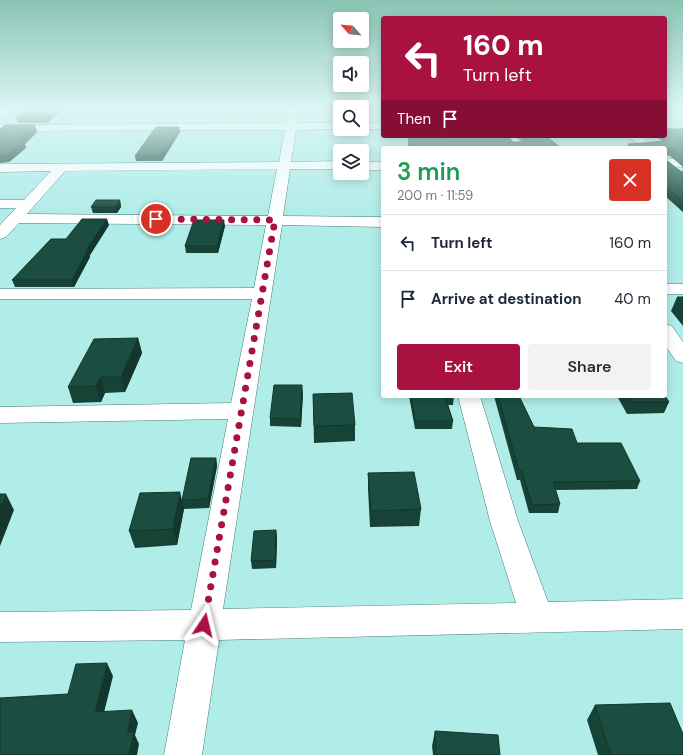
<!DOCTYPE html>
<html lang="en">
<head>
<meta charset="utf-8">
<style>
  :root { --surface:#fff; --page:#f2f2f3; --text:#1f2937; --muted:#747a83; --line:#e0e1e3; --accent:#a81140 }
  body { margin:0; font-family:"DM Sans",sans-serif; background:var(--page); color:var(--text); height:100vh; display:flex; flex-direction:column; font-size:15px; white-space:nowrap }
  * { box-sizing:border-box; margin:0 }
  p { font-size:13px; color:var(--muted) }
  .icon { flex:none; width:22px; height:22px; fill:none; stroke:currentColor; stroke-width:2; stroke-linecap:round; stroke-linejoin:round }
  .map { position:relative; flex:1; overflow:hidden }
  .panel { position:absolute; left:381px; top:146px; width:286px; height:252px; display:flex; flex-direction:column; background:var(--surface); border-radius:4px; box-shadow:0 2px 10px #0003 }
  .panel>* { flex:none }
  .hud { position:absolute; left:381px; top:16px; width:286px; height:122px; border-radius:4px; box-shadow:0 2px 10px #0003; background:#a81140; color:#fff; overflow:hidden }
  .needle { width:26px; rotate:297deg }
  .buttons { position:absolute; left:333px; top:12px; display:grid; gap:8px }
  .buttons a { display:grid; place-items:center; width:36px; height:36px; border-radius:4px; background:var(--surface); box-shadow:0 2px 10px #0003; font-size:20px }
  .pin { position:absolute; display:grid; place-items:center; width:34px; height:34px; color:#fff; margin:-17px; border:2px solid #fff; border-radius:50%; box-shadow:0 1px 4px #0007 }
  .me { position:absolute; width:44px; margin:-22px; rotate:10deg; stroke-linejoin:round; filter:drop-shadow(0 0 3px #0008) }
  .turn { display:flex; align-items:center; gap:14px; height:84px; padding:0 16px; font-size:18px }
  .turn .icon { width:52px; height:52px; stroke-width:2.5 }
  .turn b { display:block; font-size:28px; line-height:34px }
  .then { display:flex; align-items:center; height:38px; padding:0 16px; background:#0003; gap:8px; font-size:15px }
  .round { display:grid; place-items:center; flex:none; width:42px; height:42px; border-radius:4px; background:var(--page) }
  .summary { display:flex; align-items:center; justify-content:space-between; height:68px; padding:0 16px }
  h1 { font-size:24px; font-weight:600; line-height:30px; color:#1e9e55 }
  .button { display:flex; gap:8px; margin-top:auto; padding:8px 16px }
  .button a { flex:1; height:46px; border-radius:4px; background:var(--accent); color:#fff; font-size:16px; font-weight:600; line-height:46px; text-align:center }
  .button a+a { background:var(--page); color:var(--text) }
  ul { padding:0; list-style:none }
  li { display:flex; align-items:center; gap:12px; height:56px; padding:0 16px; border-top:1px solid var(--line) }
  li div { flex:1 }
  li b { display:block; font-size:15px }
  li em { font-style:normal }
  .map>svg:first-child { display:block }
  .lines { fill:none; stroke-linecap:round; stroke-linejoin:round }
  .minor-casing { stroke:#447d7a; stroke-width:1 }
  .minor { fill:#fff; fill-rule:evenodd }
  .wall { fill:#174337 }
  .shaded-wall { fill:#13372d }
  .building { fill:#1b4e40; stroke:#13372d }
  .route { stroke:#a81140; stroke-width:7; stroke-dasharray:0 12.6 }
</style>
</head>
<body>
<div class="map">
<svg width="683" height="755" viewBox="0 0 683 755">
  <rect width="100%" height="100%" fill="#b0ece8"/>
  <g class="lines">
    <g class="minor-casing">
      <path id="minor" d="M4 109H15L4 118 0 119V111Z
        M289 109H299L297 123H340L341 129 296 130 291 162 340 161V169H290L283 216 383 217V227L282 225 223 609 516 603 490 521 458 396H480L518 521 548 602 683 599V629L219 640 202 755H164L185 640 0 642V612L191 610 228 419 0 423V407L231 403 252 299H0V289L254 288 266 225 19 223 6 237 0 239V225L16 208H0V200H24L51 171 0 172V164L279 162 285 130 0 131V125L286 123ZM277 169 268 216 27 214 65 171Z
        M665 109H671L670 111 665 112Z
        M362 123H383V129H361Z
        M502 136H514L526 148H513Z
        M628 136H641L656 148H643Z
        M669 159H683V167L665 166V160Z
        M362 162H383V170H362Z
        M665 284H683V294H665Z
        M665 324 672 326 683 342V363L676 361 665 345Z"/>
    </g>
    <use href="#minor" class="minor"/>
  </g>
  <path class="wall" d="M63 109 47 123H18L16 118Z
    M179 127 180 132 162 161H136L135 156Z
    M0 129 37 132 25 144 26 148 9 162 0 163Z
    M665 129H683V167L670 156 666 155V160L680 171 683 172V212L665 196V148H627L628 144 662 141 655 136H665Z
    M441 136H508L513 142H522L516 136H546L561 148H409L408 145V138H442Z
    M120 200 121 207 117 213H93L91 207Z
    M109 225 90 255V257L74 287H15L12 280Z
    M225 226 218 253H186L185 246Z
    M677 297H683V326L671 311Z
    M138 338 142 353 125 392 105 393 101 402 73 403 68 387Z
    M303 393 301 427 270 426V418Z
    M313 394 355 425V441L314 443Z
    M409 396H454L453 405H448L453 421 452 429H415Z
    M494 396H519L534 427 577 443 640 481 637 489 556 490 560 504 558 513H529L520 480H517Z
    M617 396H665L669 402 664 413 627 414Z
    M216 458 217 466 209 508 184 509 177 545 135 548 129 531 182 500Z
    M368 473 421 509 419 526 370 527 368 489Z
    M276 530 277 539 276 568 252 569 251 561Z
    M595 705 683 755H598L587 720Z
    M435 731 500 755H433L432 746Z"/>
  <path class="shaded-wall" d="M56 109H63L47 123 46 118Z
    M35 125 37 132 25 144 26 148 9 162 7 155 18 140Z
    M179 127 180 132 162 161 161 155Z
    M120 200 121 207 117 213 115 207Z
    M107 219 109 225 90 255V257L74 287 72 280 86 250Z
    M224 220 225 226 218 253 217 246Z
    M138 338 142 353 125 392 121 377Z
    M101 377 105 393 101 402 96 386Z
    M302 385 303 393 301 427 300 419Z
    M216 458 217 466 209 508 208 499Z
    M180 492 184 509 177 545 173 529Z
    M6 494 14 510 0 546V509Z
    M276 530 277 539 276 568 275 560Z
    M107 663 113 676 101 725 95 712Z
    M132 710 138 723 135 735 139 744 137 755H129L127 732Z"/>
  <path class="building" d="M28 109H56L46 118H16Z
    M5 125H35L18 140H24L7 155H0V129Z
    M156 127H179L161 155 135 156Z
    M665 129H683V157L672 149 666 148V160L680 171 683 172V201L667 188H665V148H635L628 144 673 141 665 135Z
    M445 136H508L513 142H528V140L524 136H546L561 148H413L408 138H445Z
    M96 200H120L115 207H91Z
    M82 219H107L86 250H88L72 280H12L51 239H66Z
    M194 220H224L217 246H185Z
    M677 297H683V304Z
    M138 338 121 377H101L96 386 68 387 94 339Z
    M274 385H302L300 419 270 418Z
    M352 393 355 425 314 426 313 394Z
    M411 396H454L455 397H445L453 421H415Z
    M498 396H519L534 427 572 429 577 443H621L640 481 553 482 560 504 532 505 522 471H519Z
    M627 396H665L669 402H631Z
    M191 458H216L208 499 182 500Z
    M414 472 421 509 371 511 368 473Z
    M180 492 173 529 129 531 140 493Z
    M0 494H6L0 509Z
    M276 530 275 560 251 561 254 531Z
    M107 663 95 712 132 710 127 732H134L129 755H0V698L68 694 76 664Z
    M670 703 683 734V755H611L595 705Z
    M435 731 498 735 500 755H436Z"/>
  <linearGradient id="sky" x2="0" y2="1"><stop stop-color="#8ac4b3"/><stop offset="0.51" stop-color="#dbf6f5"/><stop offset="1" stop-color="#dbf6f5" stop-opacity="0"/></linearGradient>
  <rect width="683" height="214" fill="url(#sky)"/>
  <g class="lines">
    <path class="route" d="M156 219 275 220 204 625"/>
  </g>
</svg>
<div class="buttons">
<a><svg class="needle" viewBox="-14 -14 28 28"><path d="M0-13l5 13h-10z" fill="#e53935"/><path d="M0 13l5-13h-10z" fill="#747a83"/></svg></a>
<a><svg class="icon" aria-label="sound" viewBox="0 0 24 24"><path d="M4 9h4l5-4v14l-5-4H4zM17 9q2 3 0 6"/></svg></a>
<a><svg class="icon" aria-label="search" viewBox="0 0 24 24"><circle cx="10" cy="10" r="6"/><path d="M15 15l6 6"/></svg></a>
<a><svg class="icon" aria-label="layers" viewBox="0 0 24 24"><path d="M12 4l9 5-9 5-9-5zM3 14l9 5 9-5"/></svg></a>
</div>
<div class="pin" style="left:156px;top:219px;background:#d93025"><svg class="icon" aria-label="arrive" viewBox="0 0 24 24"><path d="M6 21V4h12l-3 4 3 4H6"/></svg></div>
<svg class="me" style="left:204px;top:625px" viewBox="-20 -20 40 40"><path d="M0-17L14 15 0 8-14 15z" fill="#a81140" stroke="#fff" stroke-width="4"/></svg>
<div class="hud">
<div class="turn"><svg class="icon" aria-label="left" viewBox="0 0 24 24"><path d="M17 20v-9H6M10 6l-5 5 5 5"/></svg><div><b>160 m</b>Turn left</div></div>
<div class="then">Then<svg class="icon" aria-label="arrive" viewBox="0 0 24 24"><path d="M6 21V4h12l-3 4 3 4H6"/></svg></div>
</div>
<section class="panel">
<div class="summary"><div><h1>3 min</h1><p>200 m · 11:59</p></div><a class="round" style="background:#d93025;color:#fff"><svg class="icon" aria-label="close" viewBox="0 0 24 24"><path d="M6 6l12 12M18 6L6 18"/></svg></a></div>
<ul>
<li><svg class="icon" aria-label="left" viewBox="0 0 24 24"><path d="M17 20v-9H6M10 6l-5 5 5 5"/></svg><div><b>Turn left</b></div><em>160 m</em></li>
<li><svg class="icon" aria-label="arrive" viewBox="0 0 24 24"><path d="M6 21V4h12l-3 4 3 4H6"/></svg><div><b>Arrive at destination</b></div><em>40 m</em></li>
</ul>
<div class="button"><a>Exit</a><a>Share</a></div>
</section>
</div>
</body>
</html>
